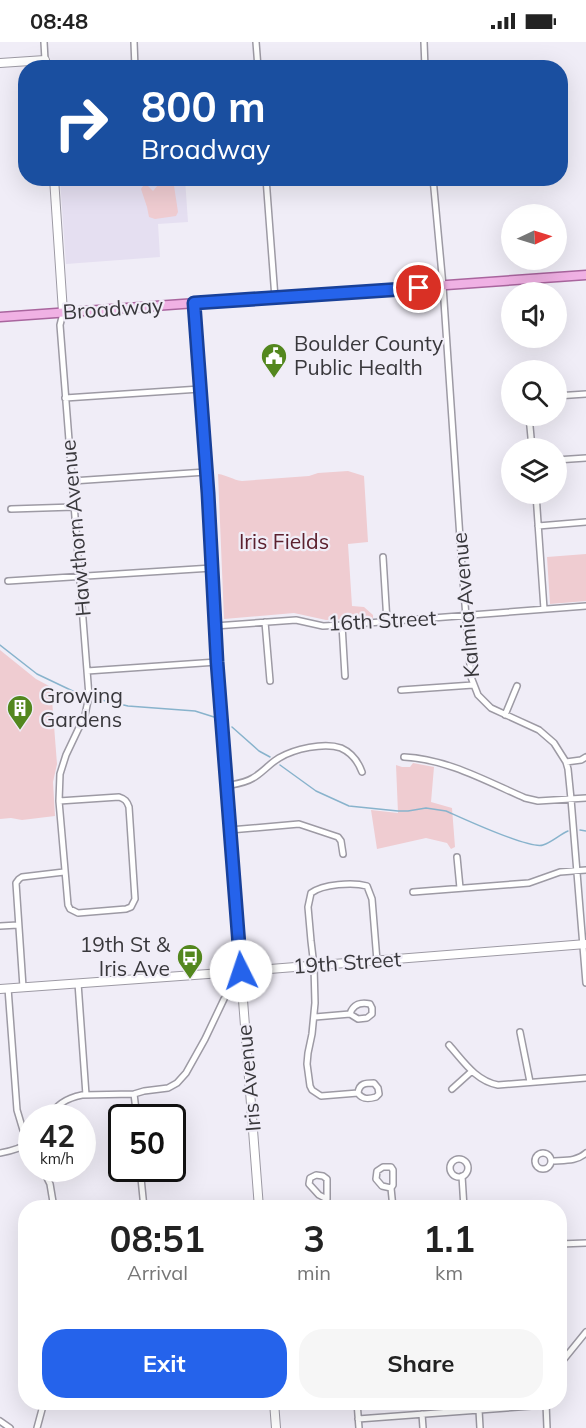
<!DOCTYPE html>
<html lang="en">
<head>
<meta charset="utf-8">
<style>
  :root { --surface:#fff; --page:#f6f6f6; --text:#222; --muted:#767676; --accent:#2563eb }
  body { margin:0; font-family:Mulish,sans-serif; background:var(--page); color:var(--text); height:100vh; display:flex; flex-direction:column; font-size:22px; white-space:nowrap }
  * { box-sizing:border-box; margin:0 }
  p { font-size:20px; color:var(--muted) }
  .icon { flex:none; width:33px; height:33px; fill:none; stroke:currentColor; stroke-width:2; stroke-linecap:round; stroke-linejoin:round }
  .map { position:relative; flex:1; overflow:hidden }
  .panel { position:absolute; left:18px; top:1158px; width:549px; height:210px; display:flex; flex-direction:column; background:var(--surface); border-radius:24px; box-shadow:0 6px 24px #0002 }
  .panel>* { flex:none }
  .guide { position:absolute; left:18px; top:18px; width:550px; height:126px; border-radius:24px; box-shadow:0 6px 24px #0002; background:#1a4fa0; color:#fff; overflow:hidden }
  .needle { width:39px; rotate:86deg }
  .fabs { position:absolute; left:501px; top:162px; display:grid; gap:12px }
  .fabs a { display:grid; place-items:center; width:66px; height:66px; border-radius:50%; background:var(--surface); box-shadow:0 6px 24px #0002; font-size:30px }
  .speed { position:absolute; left:18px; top:1062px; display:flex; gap:12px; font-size:30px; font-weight:700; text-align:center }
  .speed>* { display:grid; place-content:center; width:78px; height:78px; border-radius:50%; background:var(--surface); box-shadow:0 6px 24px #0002; line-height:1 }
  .speed small { font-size:15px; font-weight:400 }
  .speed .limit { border:3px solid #111; border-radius:9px; background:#fff; color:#111 }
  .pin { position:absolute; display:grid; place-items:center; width:51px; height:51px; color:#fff; margin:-26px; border:3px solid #fff; border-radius:50%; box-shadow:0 2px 6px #0007 }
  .me { position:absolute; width:66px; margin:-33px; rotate:356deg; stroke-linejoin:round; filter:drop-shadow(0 0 4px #0008) }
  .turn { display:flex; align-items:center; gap:21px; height:126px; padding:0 24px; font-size:27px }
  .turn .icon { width:78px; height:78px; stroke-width:2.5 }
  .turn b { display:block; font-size:42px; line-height:51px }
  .eta { display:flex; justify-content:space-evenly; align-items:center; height:102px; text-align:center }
  .eta b { font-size:36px; font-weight:700; line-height:42px }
  .button { display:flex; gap:12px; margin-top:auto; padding:12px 24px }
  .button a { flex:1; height:69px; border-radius:24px; background:var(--accent); color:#fff; font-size:24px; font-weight:700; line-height:69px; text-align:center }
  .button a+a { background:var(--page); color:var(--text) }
  .status { display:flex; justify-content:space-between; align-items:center; height:42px; padding:0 30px; background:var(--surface); direction:ltr }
  .status svg { height:16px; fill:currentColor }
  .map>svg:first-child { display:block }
  .built { fill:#e5dff1 }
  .green { fill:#efccd1 }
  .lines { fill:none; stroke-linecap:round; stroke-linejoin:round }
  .stream { stroke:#88b3cc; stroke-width:1.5 }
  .street-casing { stroke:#9d9aa4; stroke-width:8 }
  .secondary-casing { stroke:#9d9aa4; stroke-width:10 }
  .primary-casing { stroke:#a9659e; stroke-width:11 }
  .street { stroke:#fff; stroke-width:5 }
  .secondary { stroke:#fff; stroke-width:8 }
  .primary { stroke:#f0b1e4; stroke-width:8 }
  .route-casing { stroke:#184099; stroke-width:15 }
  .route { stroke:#2563eb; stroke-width:10 }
  .labels { text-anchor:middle; stroke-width:4.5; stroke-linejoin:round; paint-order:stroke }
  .street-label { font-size:21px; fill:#39383c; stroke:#f0edf7 }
  .poi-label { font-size:21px; fill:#39383c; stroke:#f0edf7; text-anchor:start }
  .park-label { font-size:21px; fill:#5b202e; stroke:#f0edf7 }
</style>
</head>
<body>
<div class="status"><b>08:48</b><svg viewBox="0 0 49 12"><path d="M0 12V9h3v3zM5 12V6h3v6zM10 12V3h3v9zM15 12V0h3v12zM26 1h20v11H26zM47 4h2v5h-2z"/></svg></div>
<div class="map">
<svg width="586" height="1386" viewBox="0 0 586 1386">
  <rect width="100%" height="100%" fill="#f0edf7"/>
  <path class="built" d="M60 137H185L188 180 158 182 160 215 66 222Z"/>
  <path class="green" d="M163 137H173L178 170 176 174 155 177 149 175 147 165 141 147 145 141 153 149Z
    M348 429 364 434 368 500 348 502 352 564 364 565 373 573V576L326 578 294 571 224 577 218 432C227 433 233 438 242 439L309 434 318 431Z
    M586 512V559L550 562 547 515Z
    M0 608 36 637 51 645 57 722 53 740 55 774 22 778 11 776 0 777Z
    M413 721 434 725 431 760 452 766 455 805 451 807 447 801 426 796 377 807 371 768 398 771 396 723 402 725H410Z"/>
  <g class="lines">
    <path class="stream" d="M0 603 37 632 79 652
      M97 657 128 664 195 669 214 675
      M232 685 259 709 270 715
      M280 723 316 749 349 764 398 769H408L426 766 446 769C462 776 530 808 543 803 552 800 559 793 568 789
      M580 788 586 789"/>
    <g class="street-casing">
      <path id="street" d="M44 0 45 18
        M134 0 135 26
        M256 0 258 26
        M424 0 425 26
        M266 136 275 256
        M433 136 443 244 462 526 471 635 478 653 491 666 539 688 554 701 566 720 568 727 571 757 586 941
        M556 354 586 352
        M65 356 200 347
        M529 374 532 406
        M556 418 586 416
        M72 439 206 430
        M536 452 544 567
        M11 467 74 465
        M538 484 586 480
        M383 515 387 580
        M8 539 212 526
        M265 580 270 639
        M342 583 345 634
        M215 584 296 578 323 584 342 583 586 564
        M87 629 217 620
        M401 648 473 643
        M505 673 517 644
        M404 715C447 717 486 739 525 756L538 759 586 756
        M566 720 581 718 586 715
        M226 744C236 742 245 741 253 736 262 731 269 722 279 716 294 707 324 700 341 706 352 711 358 719 362 730
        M59 759 119 755C125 757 127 759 129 765L135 857 131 865 126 867 78 871 70 867 68 863 59 759 60 732 66 713 85 673 89 654 60 283 63 271
        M230 788 299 782 338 795 341 799 343 812
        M457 815 460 846
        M413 850 529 841 560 830 586 828
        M0 884 18 883
        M78 941 86 1053
        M23 945 16 841 19 837 22 835 64 830
        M8 946 17 1068 23 1088 32 1103
        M315 975 350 972 358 977 367 976 372 972V966L370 962C361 960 353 962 350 972
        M520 990 530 1040
        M449 1003C464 1020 476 1039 498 1043L586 1036
        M452 1047 472 1029
        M358 1051C359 1041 366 1041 374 1041L378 1046 379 1052 376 1055C369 1057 362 1058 358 1051L321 1054 312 1048 310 1044 307 1022 308 1011 312 992 315 961 314 924 311 899 308 865 311 851C323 842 353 840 367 844L372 857 377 919
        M134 1052 137 1076
        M49 1076C56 1062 67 1056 82 1053L134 1052 144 1049 168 1046 177 1041 186 1031 205 997 224 957
        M0 1111C12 1109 22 1106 32 1099
        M535 1119a8 8 0 1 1 16 0a8 8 0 1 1-16 0Z
        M450 1126a9 9 0 1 1 18 0a9 9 0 1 1-18 0Z
        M551 1119C564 1118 576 1120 586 1111
        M383 1125H391L393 1128V1143L391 1146 382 1144 376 1137 377 1129Z
        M42 1126 50 1142 54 1166
        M140 1126 144 1166
        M316 1133 323 1134 327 1137V1157L319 1153 309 1142 310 1136Z
        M462 1134 464 1166
        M391 1146 393 1166
        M560 1202 586 1201
        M560 1322 586 1290
        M357 1360 359 1386
        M546 1361 547 1386
        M479 1368 480 1386
        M422 1372 423 1386
        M358 1377 545 1363
        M0 1379 10 1386
        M37 1386 44 1360"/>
    </g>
    <g class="secondary-casing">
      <path id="secondary" d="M0 21 45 18 46 26
        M54 136 63 270
        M194 261 208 451 217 620 259 1166
        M0 947 208 932 586 902
        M274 1360 276 1386"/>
    </g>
    <g class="primary-casing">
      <path id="primary" d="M0 275 586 233"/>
    </g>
    <use href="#street" class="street"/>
    <use href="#secondary" class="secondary"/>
    <use href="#primary" class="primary"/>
  </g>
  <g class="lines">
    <g class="route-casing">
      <path id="route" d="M241 929 217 620 208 451 194 261 419 246"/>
    </g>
    <use href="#route" class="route"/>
  </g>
  <defs>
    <g id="civic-pin" transform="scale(1.35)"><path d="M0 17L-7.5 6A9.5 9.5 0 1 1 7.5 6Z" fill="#53871e" stroke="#f0edf7"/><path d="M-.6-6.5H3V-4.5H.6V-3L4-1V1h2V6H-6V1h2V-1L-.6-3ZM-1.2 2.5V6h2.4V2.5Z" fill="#fff"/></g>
    <g id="building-pin" transform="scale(1.35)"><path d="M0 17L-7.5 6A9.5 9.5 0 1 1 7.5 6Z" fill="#53871e" stroke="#f0edf7"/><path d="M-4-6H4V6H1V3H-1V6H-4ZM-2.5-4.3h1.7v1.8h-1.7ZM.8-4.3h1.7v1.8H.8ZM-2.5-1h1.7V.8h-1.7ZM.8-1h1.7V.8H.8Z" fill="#fff"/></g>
    <g id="bus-pin" transform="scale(1.35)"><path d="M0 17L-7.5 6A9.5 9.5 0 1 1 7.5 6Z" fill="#53871e" stroke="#f0edf7"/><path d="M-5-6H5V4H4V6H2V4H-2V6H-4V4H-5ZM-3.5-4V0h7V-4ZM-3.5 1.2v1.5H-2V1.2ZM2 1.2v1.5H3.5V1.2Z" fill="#fff"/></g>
  </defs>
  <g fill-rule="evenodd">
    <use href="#civic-pin" x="274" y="314"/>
    <use href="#building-pin" x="20" y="666"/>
    <use href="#bus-pin" x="190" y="915"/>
  </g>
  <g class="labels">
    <g class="street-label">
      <text transform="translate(113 267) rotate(-4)" y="7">Broadway</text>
      <text transform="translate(76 486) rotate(-95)" y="7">Hawthorn Avenue</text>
      <text transform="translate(466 563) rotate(-95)" y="7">Kalmia Avenue</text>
      <text transform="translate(382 579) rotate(-3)" y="7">16th Street</text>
      <text transform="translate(347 921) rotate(-4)" y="7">19th Street</text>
      <text transform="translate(249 1036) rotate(-95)" y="7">Iris Avenue</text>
    </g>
    <g class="poi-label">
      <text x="294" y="309">Boulder County<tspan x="294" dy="24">Public Health</tspan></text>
      <text x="40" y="661">Growing<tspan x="40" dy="24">Gardens</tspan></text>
      <text x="170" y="910" text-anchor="end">19th St &amp;<tspan x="170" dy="24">Iris Ave</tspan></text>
    </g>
    <g class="park-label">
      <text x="284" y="507">Iris Fields</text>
    </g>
  </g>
</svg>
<div class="fabs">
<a><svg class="needle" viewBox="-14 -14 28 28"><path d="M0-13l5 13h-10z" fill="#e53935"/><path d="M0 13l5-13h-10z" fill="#767676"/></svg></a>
<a><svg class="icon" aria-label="sound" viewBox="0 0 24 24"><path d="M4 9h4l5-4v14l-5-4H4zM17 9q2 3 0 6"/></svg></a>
<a><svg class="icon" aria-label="search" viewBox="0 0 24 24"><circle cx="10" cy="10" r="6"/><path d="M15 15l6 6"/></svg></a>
<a><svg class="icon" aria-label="layers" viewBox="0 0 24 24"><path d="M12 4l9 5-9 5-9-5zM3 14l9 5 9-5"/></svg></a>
</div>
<div class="speed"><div>42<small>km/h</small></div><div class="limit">50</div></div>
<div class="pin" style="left:419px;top:246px;background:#d93025"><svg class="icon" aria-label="arrive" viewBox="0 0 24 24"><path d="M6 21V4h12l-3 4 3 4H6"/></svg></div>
<svg class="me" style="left:241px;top:929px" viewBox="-20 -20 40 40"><circle r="19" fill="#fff"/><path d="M0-13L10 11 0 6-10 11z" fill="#2563eb"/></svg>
<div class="guide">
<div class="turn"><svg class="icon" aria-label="right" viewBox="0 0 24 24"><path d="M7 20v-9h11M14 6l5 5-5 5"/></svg><div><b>800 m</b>Broadway</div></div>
</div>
<section class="panel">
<div class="eta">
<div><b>08:51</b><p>Arrival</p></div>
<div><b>3</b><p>min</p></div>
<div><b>1.1</b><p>km</p></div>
</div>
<div class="button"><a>Exit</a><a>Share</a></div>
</section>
</div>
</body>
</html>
